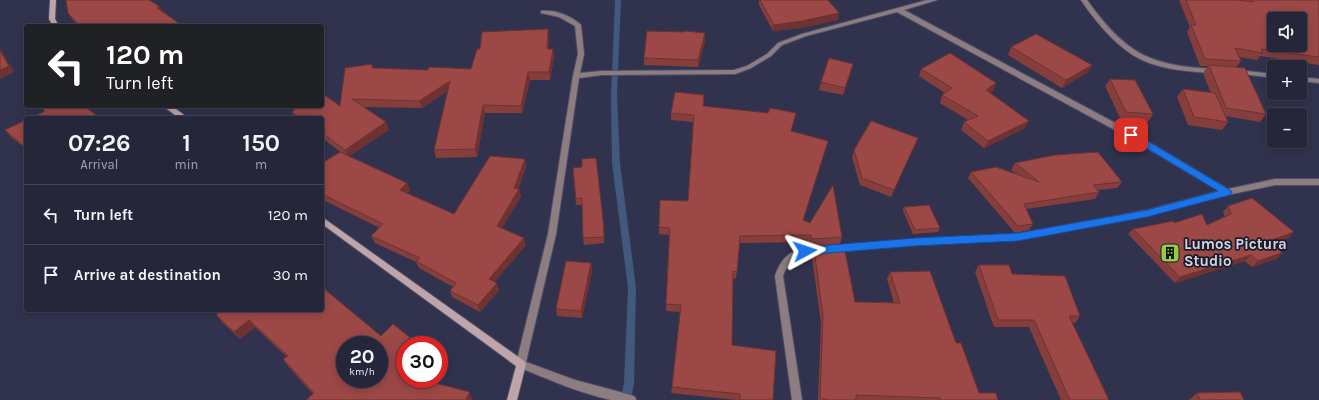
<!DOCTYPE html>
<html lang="en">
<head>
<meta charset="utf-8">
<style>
  :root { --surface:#25263a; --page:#2d2e42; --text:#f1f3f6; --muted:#a3a5af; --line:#424354 }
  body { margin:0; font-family:Karla,sans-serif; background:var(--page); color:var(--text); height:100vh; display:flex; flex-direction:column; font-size:15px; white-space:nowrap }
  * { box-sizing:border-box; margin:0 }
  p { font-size:13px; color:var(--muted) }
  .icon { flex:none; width:22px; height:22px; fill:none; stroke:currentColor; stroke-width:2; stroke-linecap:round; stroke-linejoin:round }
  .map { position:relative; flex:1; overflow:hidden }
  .panel { position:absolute; left:24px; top:116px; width:300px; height:196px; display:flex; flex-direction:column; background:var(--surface); border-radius:4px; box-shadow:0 2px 10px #0003,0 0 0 1px var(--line) }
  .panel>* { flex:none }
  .banner { position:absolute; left:24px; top:24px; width:300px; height:84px; border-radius:4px; box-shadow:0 2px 10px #0003,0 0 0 1px var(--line); background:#202124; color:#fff; overflow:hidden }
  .buttons { position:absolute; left:1267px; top:12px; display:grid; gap:8px }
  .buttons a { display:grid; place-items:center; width:40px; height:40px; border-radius:4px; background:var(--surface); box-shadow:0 2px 10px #0003,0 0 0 1px var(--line); font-size:20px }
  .speed { position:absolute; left:336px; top:336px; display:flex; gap:8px; font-size:20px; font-weight:700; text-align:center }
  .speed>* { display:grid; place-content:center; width:52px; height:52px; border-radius:50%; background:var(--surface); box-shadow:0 2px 10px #0003,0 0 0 1px var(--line); line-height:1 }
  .speed small { font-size:10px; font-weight:400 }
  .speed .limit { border:6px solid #d22; background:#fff; color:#111 }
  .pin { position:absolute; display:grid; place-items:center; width:34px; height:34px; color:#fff; margin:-17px; border-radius:8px; box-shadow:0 2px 6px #0006 }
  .me { position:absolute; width:44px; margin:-22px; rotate:85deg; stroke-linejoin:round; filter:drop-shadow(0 0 3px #0008) }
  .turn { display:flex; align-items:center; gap:14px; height:84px; padding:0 16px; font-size:18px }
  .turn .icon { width:52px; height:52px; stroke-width:2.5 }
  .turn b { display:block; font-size:28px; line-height:34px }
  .eta { display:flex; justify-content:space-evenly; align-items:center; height:68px; text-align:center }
  .eta b { font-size:24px; font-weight:700; line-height:28px }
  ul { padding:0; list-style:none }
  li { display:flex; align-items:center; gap:12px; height:60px; padding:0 16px; border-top:1px solid var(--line) }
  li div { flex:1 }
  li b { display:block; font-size:15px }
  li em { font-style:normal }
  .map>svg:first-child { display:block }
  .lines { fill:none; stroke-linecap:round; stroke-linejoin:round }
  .stream { fill:#40597d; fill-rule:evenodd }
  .street-casing { stroke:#4e5069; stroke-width:2 }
  .secondary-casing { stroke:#4e5069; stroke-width:2 }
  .street { fill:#8e7d80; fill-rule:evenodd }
  .secondary { fill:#bfa4a9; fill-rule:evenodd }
  .wall { fill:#863e3c }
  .shaded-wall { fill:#6d3231 }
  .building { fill:#9c4846; stroke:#6d3231; fill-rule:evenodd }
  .route { fill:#1a73e8; stroke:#114b97 }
  .labels { text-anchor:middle; stroke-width:3.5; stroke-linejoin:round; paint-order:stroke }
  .poi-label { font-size:15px; font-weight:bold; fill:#d2d4e5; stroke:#1b1c28; text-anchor:start }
</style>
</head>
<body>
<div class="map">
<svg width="1319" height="400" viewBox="0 0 1319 400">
  <rect width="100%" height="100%" fill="#31334e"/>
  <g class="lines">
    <path class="stream" d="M615 0H621L617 96 620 163 636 288 634 383 631 400H621L624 383 628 288 612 163 611 96Z"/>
    <g class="street-casing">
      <path id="street" d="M927 0H937L904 10 1134 133 1228 189 1275 179H1319V185H1275L1227 195 1147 216 1018 240 915 245 834 252 831 251 830 249 831 247 834 246 915 239 1018 234 1147 210 1219 191 1128 137 897 12 806 36 782 45 771 56 751 68 735 74 602 75 579 78 556 234 526 362 575 380 631 395 635 397 636 400C628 400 619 400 611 400 579 393 548 379 518 367L516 364 548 234 573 76 578 54 575 26 559 17 541 13V11C554 9 572 16 581 25L584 54 580 73 602 71 734 70 747 66 767 54 778 43 802 34Z
        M1081 0H1087C1102 21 1123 47 1148 57 1168 66 1193 68 1215 69L1218 71 1215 73C1191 72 1164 70 1142 60 1117 48 1096 22 1081 0Z
        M1237 70 1274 74V78L1235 73V71Z
        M1300 77 1319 79V83L1300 81Z
        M823 247 826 248 827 250 826 252C805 259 793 248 783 276L802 400H792L775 276C784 250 797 248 823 247Z"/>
    </g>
    <g class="secondary-casing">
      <path id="secondary" d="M50 0H56L55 19 59 26H53L49 19Z
        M163 106H172L188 118H179Z
        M322 217 524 361 526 364 517 400H507L516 366 322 224Z"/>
    </g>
    <use href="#street" class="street"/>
    <use href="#secondary" class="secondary"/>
  </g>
  <path class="wall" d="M759 0H828L839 13 838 20 801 28 773 31 759 5Z
    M1179 0H1237L1243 1 1242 0H1319V65L1260 56 1257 60 1239 57 1241 61 1236 67 1266 114 1260 122 1226 116 1228 122 1222 130 1188 125 1177 97 1183 89 1211 93 1203 73 1208 66H1200L1187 32 1190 27Z
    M163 12 183 26H79L72 19 68 13Z
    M548 29 549 37 548 49H553L554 57 550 80H530L522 113H485L477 157 436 158 434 150 448 91 422 108 364 107 389 130 349 156 407 183 410 190 407 193 454 214 525 159 526 167 518 189 521 196 502 228 526 245 494 282 497 283 499 290 480 312 452 297 450 291 453 287 419 268 416 262 375 243 371 236 380 228 325 201 322 203V163L342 153 322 138V118H295L292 112 294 110 292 107 340 106 374 68 428 70 471 69 480 49Z
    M705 41 698 67 644 65V58Z
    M1011 47 1092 65 1088 72 1062 88 1008 55Z
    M921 69 996 83 993 91 990 93 1029 121 1025 128 984 148 961 130 964 122 968 120 940 103 942 95 945 93 919 76Z
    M851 72 843 95 819 90 821 82Z
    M1110 79 1153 114 1148 122 1121 120 1105 86Z
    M704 102 703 106 794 120 791 131 826 148 803 220 842 237 840 244 810 246 809 242 740 243 736 279 733 278 732 345 773 400H737L671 393 672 387 681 312 666 311 669 235 659 234V227L688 201 693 122 671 120V113Z
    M26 120V149L11 137 5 130Z
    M918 138 915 145 891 197 860 185 852 157 854 150Z
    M1015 163 1122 182 1117 188 1098 190 1099 192 1095 199 1026 209 1033 224 1029 230 1015 233 968 178 971 172 1017 174 1011 170Z
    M573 168 604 225V243L584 245 583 238V205H576Z
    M1228 206 1294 232 1288 238 1272 244 1282 253 1276 259 1252 267 1245 261 1175 283 1128 234 1133 229 1174 223 1207 225 1225 217 1223 212Z
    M904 207 940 228 938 232 913 234 903 211Z
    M814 249 855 302 894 303 887 279 890 272 956 343 979 393 998 400H818L821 323 812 257Z
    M591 263 592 271 582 318 557 316 556 309Z
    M979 265 1012 274 1080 316 1075 323H1072L1109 400H1061L1029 327H994L975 272Z
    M216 315 381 336 418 344V345H405V379H435L433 383 472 399 313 394 288 366 283 359 287 357 255 327 240 339 222 322Z
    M1197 393 1244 400H1189Z"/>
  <path class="shaded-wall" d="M159 6 163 12 157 8Z
    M839 13 838 20 801 28 773 31 774 25Z
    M548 29 549 37 548 57 547 49Z
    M705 33V41L698 67V60Z
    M0 48 14 72 0 79Z
    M553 49 554 57 550 80 549 72Z
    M853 64 851 72 843 95 845 88Z
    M1092 65 1088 72 1062 88 1066 80Z
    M528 72 530 80 522 113 521 106Z
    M450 81 452 88 422 108 419 101Z
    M996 83 993 91 983 98 986 90Z
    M483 105 485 113 477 157 475 149Z
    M1029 121 1025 128 984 148 988 141Z
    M386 122 389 130 348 157 345 150Z
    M918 138 915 145 891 197 894 190Z
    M828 141 826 148 801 227 803 220Z
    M525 159 526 167 515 195 514 188Z
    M407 183 410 190 402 197 400 190Z
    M519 189 521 196 499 233 497 226Z
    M322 195 325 201 322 203Z
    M1294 232 1288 238 1263 247 1269 241Z
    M524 238 526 245 491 286 489 279Z
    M1282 253 1276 259 1252 267 1258 261Z
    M1251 255 1245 261 1175 283 1180 277Z
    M591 263 592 271 582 318 581 311Z
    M497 283 499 290 480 312 478 305Z
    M249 320 255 327 240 339 234 332Z
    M405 356V366L400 361Z
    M428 379H435L430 388 427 381Z
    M470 392 472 399V400H466Z"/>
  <path class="building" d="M66 0H149L159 6 157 8 183 26H80L68 13Z
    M760 0H828L839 13 802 21 774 25Z
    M1186 0H1237L1254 2 1252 0H1319V57L1261 49 1263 53 1235 48 1241 61 1205 59 1191 25H1196ZM1274 19H1300V45H1274Z
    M548 29 547 49H553L549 72H528L521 106 483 105 475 149 434 150 450 81 419 101 352 99 386 122 345 150 322 133V118H301L292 112 295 109 292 107 294 106H322V93L340 106 345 68 372 64V68L428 70 429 67 471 69 477 49H480L482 32Z
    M647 31 684 32 685 31 705 33 698 60 644 58Z
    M1036 34 1092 65 1066 80 1011 47Z
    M0 51 9 66 0 70Z
    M950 53 996 83 986 90 1029 121 988 141 964 122 978 116 942 95 952 88 921 69Z
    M829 58 853 64 845 88 821 82Z
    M1209 65 1245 68 1266 114 1226 108Z
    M1110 79 1135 80 1153 114 1126 112Z
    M1183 89 1215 93 1228 122 1194 117Z
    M675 92 704 95 703 106 768 113 770 108 796 113 791 131 828 141 803 220 810 223 833 185 842 237 812 239 811 235 740 236 737 272 733 271 732 345 776 351 773 400H740V394L672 387 681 305 666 304 670 228 659 227 660 200 688 201 694 115 671 113Z
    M40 106H84L100 118H31L45 111Z
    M26 120V148L5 130Z
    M871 121 918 138 894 190 862 178 854 150Z
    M340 152 407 183 400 190 454 214 490 156 525 159 514 188 519 189 497 226 524 238 489 279 497 283 478 305 450 291 456 283 416 261 420 258 371 236 383 224 322 194V163Z
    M1098 152 1122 182 1093 185 1099 192 1024 204 1033 224 1018 226 971 172 996 167 1039 182 1015 163 1055 155Z
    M596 158 603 219 604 237 583 238 582 198 576 199 573 168 582 167V159Z
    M1252 198 1294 232 1269 241 1282 253 1258 261 1251 255 1180 277 1133 229 1173 221 1174 223 1202 214 1207 225 1231 214 1228 206Z
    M929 205 940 228 915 230 904 207Z
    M844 246 855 302 900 303 890 272 930 271 956 343H961L979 393H996L998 400H940V398L856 395V400H830L820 398 823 316 814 249Z
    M566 261 591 263 581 311 556 309Z
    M979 265H1009L1012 274 1065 276 1080 316H1069L1109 400H1070L1034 320H998Z
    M322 287 381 336 393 324 418 344 417 345H405V356L400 361 405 362V379H428L427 381 470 392 466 400H306L314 393 283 359 288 356 249 320 234 332 216 315 222 310H322ZM345 345H379V379H345Z
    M1240 392 1244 400H1200L1197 393Z"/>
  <path class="route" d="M1128 133H1134L1230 190 1232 192 1230 195 1147 217 1018 241 915 246 805 255 801 254 800 251 801 248 805 247 915 238 1018 233 1147 210 1218 191 1128 137 1127 135Z"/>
  <defs>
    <g id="building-square" transform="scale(1)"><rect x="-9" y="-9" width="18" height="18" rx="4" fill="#94cc3c" stroke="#1b1c28"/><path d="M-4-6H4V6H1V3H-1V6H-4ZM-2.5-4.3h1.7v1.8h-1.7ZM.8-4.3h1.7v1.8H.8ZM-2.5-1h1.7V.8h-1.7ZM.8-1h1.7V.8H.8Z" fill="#111"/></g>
  </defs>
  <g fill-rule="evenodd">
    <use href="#building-square" x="1170" y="253"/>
  </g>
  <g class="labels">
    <g class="poi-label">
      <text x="1184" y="249">Lumos Pictura<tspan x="1184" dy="17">Studio</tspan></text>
    </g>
  </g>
</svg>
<div class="buttons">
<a><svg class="icon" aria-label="sound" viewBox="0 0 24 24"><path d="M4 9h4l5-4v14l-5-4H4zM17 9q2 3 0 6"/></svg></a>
<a>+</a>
<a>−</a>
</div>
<div class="speed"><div>20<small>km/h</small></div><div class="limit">30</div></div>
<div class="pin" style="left:1131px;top:135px;background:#d93025"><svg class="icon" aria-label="arrive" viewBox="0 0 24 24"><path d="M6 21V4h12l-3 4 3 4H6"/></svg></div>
<svg class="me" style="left:805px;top:251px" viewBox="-20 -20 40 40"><path d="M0-17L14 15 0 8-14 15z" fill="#1a73e8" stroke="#fff" stroke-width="4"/></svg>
<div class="banner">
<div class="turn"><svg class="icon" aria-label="left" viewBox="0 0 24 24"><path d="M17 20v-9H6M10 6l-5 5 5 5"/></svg><div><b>120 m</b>Turn left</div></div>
</div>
<section class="panel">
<div class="eta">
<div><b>07:26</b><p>Arrival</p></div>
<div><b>1</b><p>min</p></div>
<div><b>150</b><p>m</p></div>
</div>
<ul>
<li><svg class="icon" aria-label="left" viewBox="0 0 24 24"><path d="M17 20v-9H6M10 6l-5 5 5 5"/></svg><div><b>Turn left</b></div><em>120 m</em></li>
<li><svg class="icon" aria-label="arrive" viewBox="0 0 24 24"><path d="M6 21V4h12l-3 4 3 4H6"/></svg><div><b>Arrive at destination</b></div><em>30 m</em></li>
</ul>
</section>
</div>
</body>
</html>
